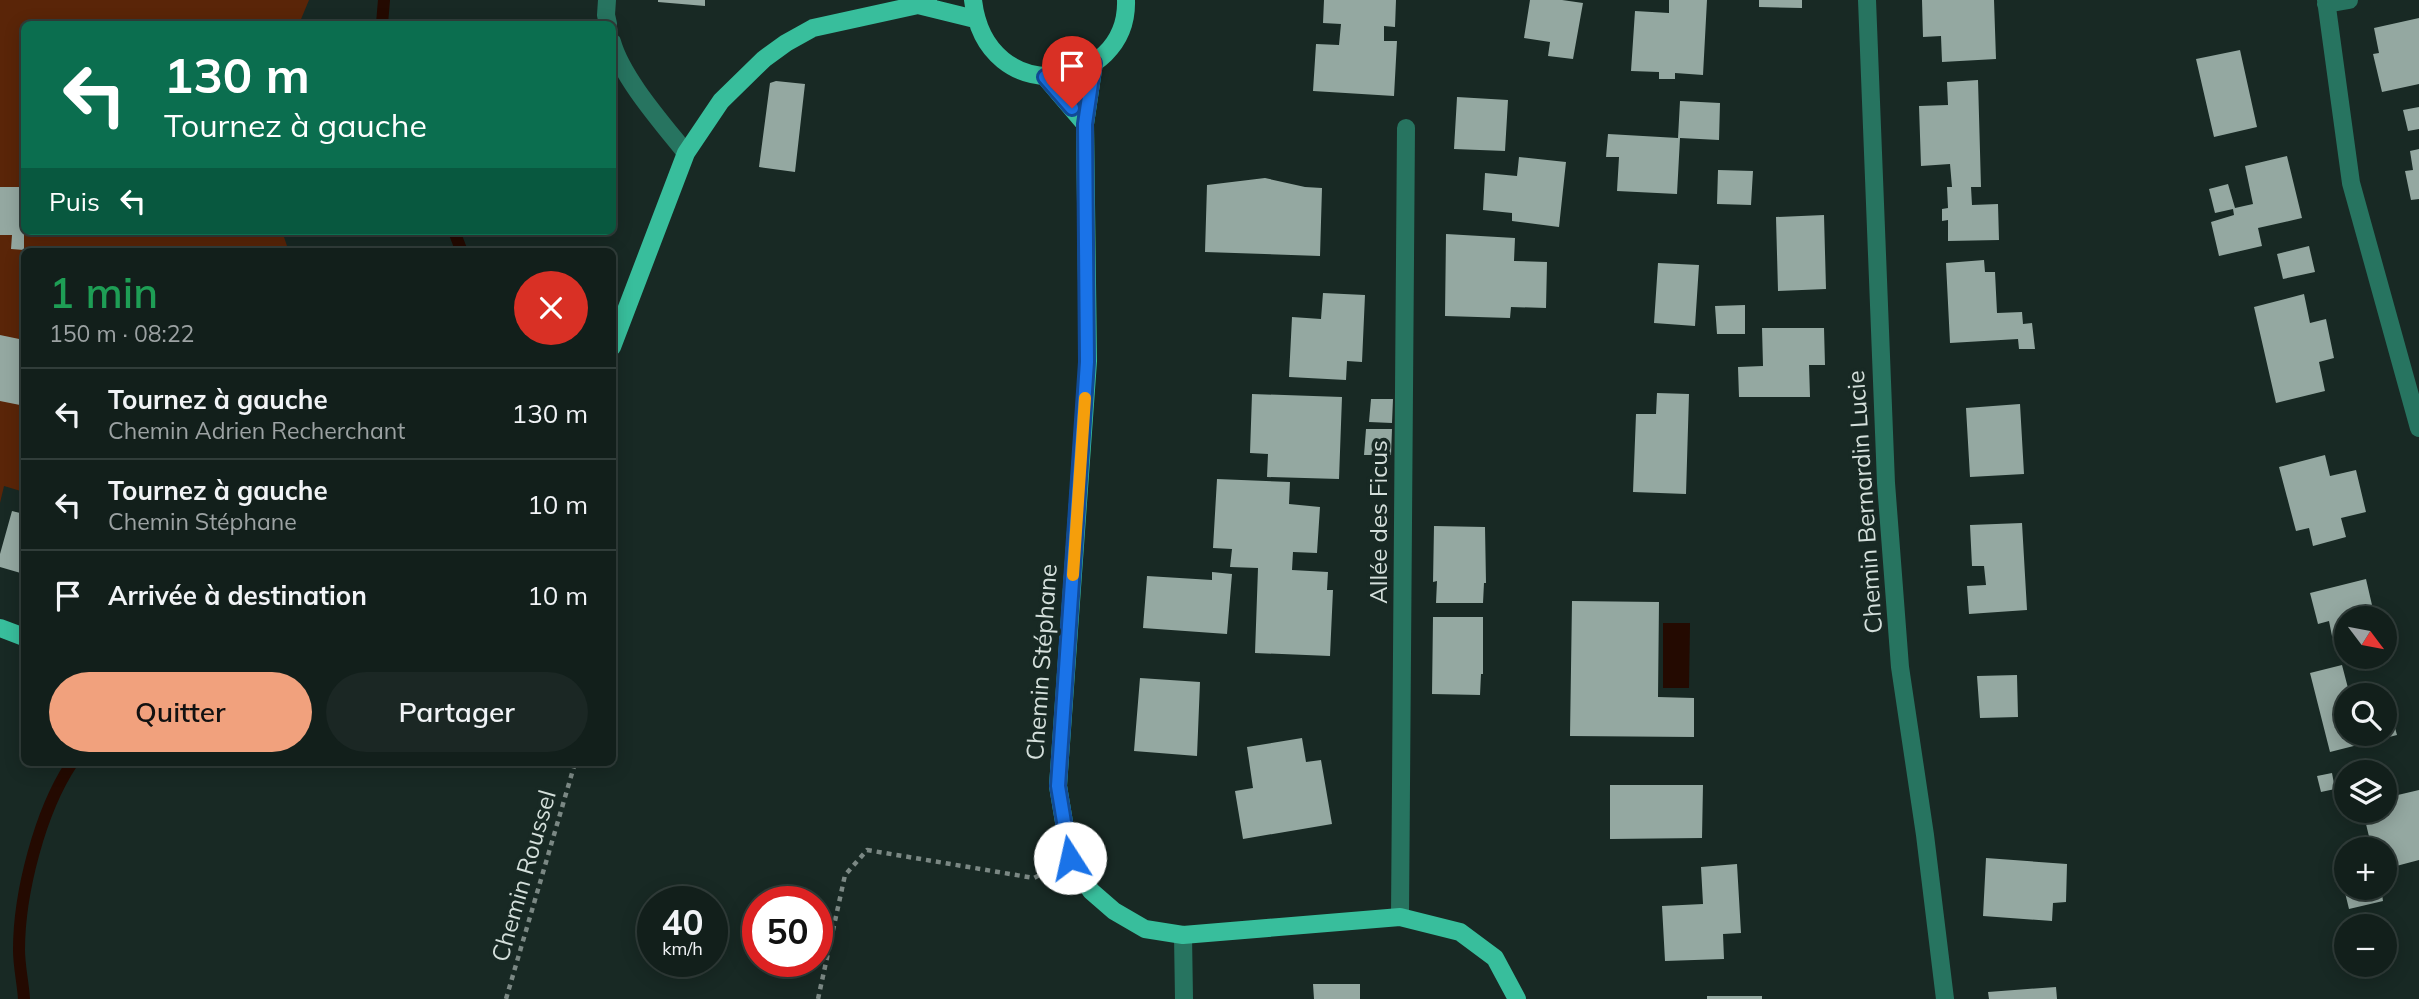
<!DOCTYPE html>
<html lang="fr">
<head>
<meta charset="utf-8">
<style>
  :root { --surface:#121f1b; --page:#1b2724; --text:#f1f3f6; --muted:#9ca2a3; --line:#313d3a; --accent:#f1a17d }
  body { margin:0; font-family:Mulish,sans-serif; background:var(--page); color:var(--text); height:100vh; display:flex; flex-direction:column; font-size:26px; white-space:nowrap }
  * { box-sizing:border-box; margin:0 }
  p { font-size:23px; color:var(--muted) }
  .icon { flex:none; width:38px; height:38px; fill:none; stroke:currentColor; stroke-width:2; stroke-linecap:round; stroke-linejoin:round }
  .map { position:relative; flex:1; overflow:hidden }
  .drawer { position:absolute; left:21px; top:248px; width:595px; height:518px; display:flex; flex-direction:column; background:var(--surface); border-radius:10px; box-shadow:0 4px 18px #0003,0 0 0 2px var(--line) }
  .drawer>* { flex:none }
  .hud { position:absolute; left:21px; top:21px; width:595px; height:214px; border-radius:10px; box-shadow:0 4px 18px #0003,0 0 0 2px var(--line); background:#0b6e4f; color:#fff; overflow:hidden }
  .needle { width:46px; rotate:122deg }
  .tools { position:absolute; left:2334px; top:606px; display:grid; gap:14px }
  .tools a { display:grid; place-items:center; width:63px; height:63px; border-radius:50%; background:var(--surface); box-shadow:0 4px 18px #0003,0 0 0 2px var(--line); font-size:35px }
  .speed { position:absolute; left:637px; top:886px; display:flex; gap:14px; font-size:35px; font-weight:700; text-align:center }
  .speed>* { display:grid; place-content:center; width:91px; height:91px; border-radius:50%; background:var(--surface); box-shadow:0 4px 18px #0003,0 0 0 2px var(--line); line-height:1 }
  .speed small { font-size:18px; font-weight:400 }
  .speed .limit { border:10px solid #d22; background:#fff; color:#111 }
  .pin { position:absolute; display:grid; place-items:center; width:60px; height:60px; color:#fff; margin:-72px -30px; border-radius:50% 50% 50% 0; rotate:-45deg; box-shadow:0 0 7px #0007 }
  .pin .icon { rotate:45deg }
  .me { position:absolute; width:77px; margin:-38px; rotate:350deg; stroke-linejoin:round; filter:drop-shadow(0 0 5px #0008) }
  .turn { display:flex; align-items:center; gap:24px; height:147px; padding:0 28px; font-size:32px }
  .turn .icon { width:91px; height:91px; stroke-width:2.5 }
  .turn b { display:block; font-size:49px; line-height:60px }
  .then { display:flex; align-items:center; height:66px; padding:0 28px; background:#0003; gap:14px; font-size:26px }
  .round { display:grid; place-items:center; flex:none; width:74px; height:74px; border-radius:37px; background:var(--page) }
  .headline { display:flex; align-items:center; justify-content:space-between; height:119px; padding:0 28px }
  h1 { font-size:42px; font-weight:600; line-height:52px; color:#1e9e55 }
  .action { display:flex; gap:14px; margin-top:auto; padding:14px 28px }
  .action a { flex:1; height:80px; border-radius:42px; background:var(--accent); color:#111; font-size:28px; font-weight:600; line-height:80px; text-align:center }
  .action a+a { background:var(--page); color:var(--text) }
  ul { padding:0; list-style:none }
  li { display:flex; align-items:center; gap:21px; height:91px; padding:0 28px; border-top:2px solid var(--line) }
  li div { flex:1 }
  li b { display:block; font-size:26px }
  li em { font-style:normal }
  .map>svg:first-child { display:block }
  .green { fill:#5a2508 }
  .water { fill:#240a01 }
  .lines { fill:none; stroke-linecap:round; stroke-linejoin:round }
  .stream { stroke:#240a01; stroke-width:12 }
  .building { fill:#94a8a1 }
  .path { stroke:#7b8884; stroke-width:4.5; stroke-dasharray:5 5; stroke-linecap:butt }
  .minor { stroke:#277460; stroke-width:18 }
  .major { stroke:#38be9c; stroke-width:18 }
  .route-casing { stroke:#114b97; stroke-width:18 }
  .route { stroke:#1a73e8; stroke-width:12 }
  .slow { stroke:#f59e0b; stroke-width:12 }
  .labels { text-anchor:middle; stroke-width:7; stroke-linejoin:round; paint-order:stroke }
  .street-label { font-size:24px; fill:#d4dfdb; stroke:#182924 }
</style>
</head>
<body>
<div class="map">
<svg width="2419" height="999" viewBox="0 0 2419 999">
  <rect width="100%" height="100%" fill="#182924"/>
  <path class="green" d="M0 0H309L299 24H24V231H282L289 252H24V492L4 486 0 503Z"/>
  <path class="water" d="M1663 623H1690L1689 688H1663Z"/>
  <g class="lines">
    <path class="stream" d="M382 24 384 0
      M454 231 462 252
      M24 999C23 983 19 966 19 950 19 893 40 811 72 763"/>
  </g>
  <path class="building" d="M658 0H705V6L658 2Z
    M1324 0H1396L1395 27 1384 26V41H1397L1394 96 1313 91 1316 44 1339 45 1341 24 1323 23Z
    M1530 0H1562L1583 3 1573 59 1548 56 1550 42 1524 38Z
    M1669 0H1707L1703 75 1675 73V79H1659V72L1631 71 1635 11 1669 13Z
    M1759 0H1802V8L1759 7Z
    M1922 0H1994L1996 59 1942 62 1941 36 1923 37Z
    M2419 18V84L2382 92 2373 54 2379 53 2374 28Z
    M2240 50 2257 127 2214 137 2196 59Z
    M1978 80 1981 187H1971L1972 205 1998 204 1999 240 1948 241V220L1942 221V209L1948 208 1947 187H1952L1950 164 1921 166 1919 106 1948 105 1947 82Z
    M776 81 805 84 795 172 759 167 770 83Z
    M1457 97 1508 100 1505 151 1454 149Z
    M1680 101 1720 103 1719 140 1680 138 1677 194 1617 191 1619 157H1606L1608 134 1678 138Z
    M2419 107V129L2408 131 2403 110Z
    M2419 149V199L2411 200 2405 171 2413 170 2410 151Z
    M2287 156 2302 218 2258 228 2262 246 2219 256 2211 222 2234 215 2233 209 2215 213 2209 189 2228 184 2235 208 2253 204 2245 166Z
    M1519 157 1566 162 1559 227 1512 221V213L1483 210 1485 173 1517 176Z
    M1718 170 1753 171 1751 205 1717 204Z
    M1265 178 1305 187 1322 188 1320 256 1205 252 1207 185Z
    M0 187H24V250L11 249 12 235H0Z
    M1824 215 1826 289 1778 291 1776 217Z
    M1446 234 1515 238 1514 261 1547 262 1546 308 1511 307 1510 318 1445 316Z
    M2309 246 2315 272 2283 279 2277 254Z
    M1984 260 1985 272H1995L1997 313 2022 312 2023 324 2032 323 2035 349H2019L2018 339 1950 343 1946 263Z
    M1658 263 1699 265 1695 326 1654 323Z
    M1323 293 1365 295 1362 362 1347 361 1346 380 1289 377 1292 317 1321 319Z
    M2304 294 2310 323 2326 319 2334 358 2319 362 2325 391 2276 403 2254 307Z
    M1745 305V334H1717L1715 306Z
    M1762 328H1824L1825 365H1809L1810 397H1739L1738 367 1763 366Z
    M0 335 24 340V413H21L20 405 0 401Z
    M1657 393 1689 394 1686 494 1633 492 1636 414H1656Z
    M1252 394 1342 397 1339 479 1267 477 1268 454 1250 453Z
    M1371 399H1393L1392 423 1369 422Z
    M2020 404 2024 474 1970 477 1966 408Z
    M1366 429H1392L1391 455H1364Z
    M2325 455 2330 476 2356 470 2366 512 2341 518 2346 537 2313 546 2309 528 2296 531 2279 467Z
    M1217 479 1290 482 1289 504 1320 507 1317 553 1293 552 1292 570 1328 572 1327 590H1333L1330 656 1255 653 1258 568 1230 567 1232 549 1213 548Z
    M12 511 24 514V574L0 567V554Z
    M2022 523 2027 610 1969 614 1967 586 1986 585 1984 566H1972L1970 525Z
    M1434 526 1485 527 1486 583H1484L1483 603H1436L1437 581 1433 582Z
    M1212 572 1232 574 1227 634 1143 628 1147 576 1212 580Z
    M2366 579 2375 618H2347V637L2333 641 2329 621 2318 624 2310 593Z
    M1572 601 1659 602 1658 697 1694 698V737L1570 736Z
    M1433 617H1483V674H1481L1480 695 1432 694Z
    M2342 665 2348 688 2366 683 2382 695H2347V733H2385L2386 695 2397 735 2330 752 2310 673Z
    M2017 675 2018 717 1980 718 1977 676Z
    M1140 678 1200 682 1197 756 1134 751Z
    M1302 738 1306 762 1321 760 1332 824 1243 839 1235 791 1253 788 1247 747Z
    M2332 773 2335 789 2321 792 2317 776Z
    M1610 785H1703L1702 838 1610 839Z
    M2419 790V860L2385 869V849H2372L2366 824 2381 820 2379 810H2385V798Z
    M1986 858 2067 864 2066 902 2053 903 2052 921 1983 916Z
    M1737 864 1741 933 1723 934 1724 959 1665 961 1662 906 1703 904 1701 867Z
    M2347 866V887H2381L2383 901 2349 909 2339 868Z
    M1313 984H1360V999H1314Z
    M2056 987 2057 999H1989L1988 992Z
    M1707 996H1762V999H1707Z"/>
  <g class="lines">
    <path class="path" d="M506 999 575 763
      M818 999 845 875 867 850 1034 878 1045 872"/>
    <path class="minor" d="M607 0 606 15 608 24
      M1867 0 1886 483 1900 667 1925 835 1945 999
      M2326 0 2351 183 2419 428
      M2326 4 2349 0
      M612 42C622 78 663 124 686 153
      M1400 917 1406 128
      M1183 935 1184 999"/>
    <path class="major" d="M973 0C986 112 1129 90 1126 0
      M918 5 975 19
      M1094 63 1085 124 1088 361 1058 786 1070 858 1091 891 1114 911 1145 929 1183 935 1400 917 1460 932 1495 958 1517 999
      M1045 77 1085 124
      M612 347 686 153 721 101 764 59 786 43 813 28 918 5 928 0
      M0 628 24 637"/>
  </g>
  <g class="lines">
    <g class="route-casing">
      <path id="route" d="M1070 858 1058 786 1087 362 1085 124 1094 63C1078 72 1064 76 1045 77L1072 108"/>
    </g>
    <use href="#route" class="route"/>
    <path class="slow" d="M1073 575 1085 398"/>
  </g>
  <g class="labels">
    <g class="street-label">
      <text transform="translate(1865 502) rotate(-94)" y="8">Chemin Bernardin Lucie</text>
      <text transform="translate(1379 522) rotate(-90)" y="8">Allée des Ficus</text>
      <text transform="translate(1042 662) rotate(-86)" y="8">Chemin Stéphane</text>
      <text transform="translate(524 876) rotate(-74)" y="8">Chemin Roussel</text>
    </g>
  </g>
</svg>
<div class="tools">
<a><svg class="needle" viewBox="-14 -14 28 28"><path d="M0-13l5 13h-10z" fill="#e53935"/><path d="M0 13l5-13h-10z" fill="#9ca2a3"/></svg></a>
<a><svg class="icon" aria-label="search" viewBox="0 0 24 24"><circle cx="10" cy="10" r="6"/><path d="M15 15l6 6"/></svg></a>
<a><svg class="icon" aria-label="layers" viewBox="0 0 24 24"><path d="M12 4l9 5-9 5-9-5zM3 14l9 5 9-5"/></svg></a>
<a>+</a>
<a>−</a>
</div>
<div class="speed"><div>40<small>km/h</small></div><div class="limit">50</div></div>
<div class="pin" style="left:1072px;top:108px;background:#d93025"><svg class="icon" aria-label="arrive" viewBox="0 0 24 24"><path d="M6 21V4h12l-3 4 3 4H6"/></svg></div>
<svg class="me" style="left:1070px;top:858px" viewBox="-20 -20 40 40"><circle r="19" fill="#fff"/><path d="M0-13L10 11 0 6-10 11z" fill="#1a73e8"/></svg>
<div class="hud">
<div class="turn"><svg class="icon" aria-label="left" viewBox="0 0 24 24"><path d="M17 20v-9H6M10 6l-5 5 5 5"/></svg><div><b>130 m</b>Tournez à gauche</div></div>
<div class="then">Puis<svg class="icon" aria-label="left" viewBox="0 0 24 24"><path d="M17 20v-9H6M10 6l-5 5 5 5"/></svg></div>
</div>
<section class="drawer">
<div class="headline"><div><h1>1 min</h1><p>150 m · 08:22</p></div><a class="round" style="background:#d93025;color:#fff"><svg class="icon" aria-label="close" viewBox="0 0 24 24"><path d="M6 6l12 12M18 6L6 18"/></svg></a></div>
<ul>
<li><svg class="icon" aria-label="left" viewBox="0 0 24 24"><path d="M17 20v-9H6M10 6l-5 5 5 5"/></svg><div><b>Tournez à gauche</b><p>Chemin Adrien Recherchant</p></div><em>130 m</em></li>
<li><svg class="icon" aria-label="left" viewBox="0 0 24 24"><path d="M17 20v-9H6M10 6l-5 5 5 5"/></svg><div><b>Tournez à gauche</b><p>Chemin Stéphane</p></div><em>10 m</em></li>
<li><svg class="icon" aria-label="arrive" viewBox="0 0 24 24"><path d="M6 21V4h12l-3 4 3 4H6"/></svg><div><b>Arrivée à destination</b></div><em>10 m</em></li>
</ul>
<div class="action"><a>Quitter</a><a>Partager</a></div>
</section>
</div>
</body>
</html>
